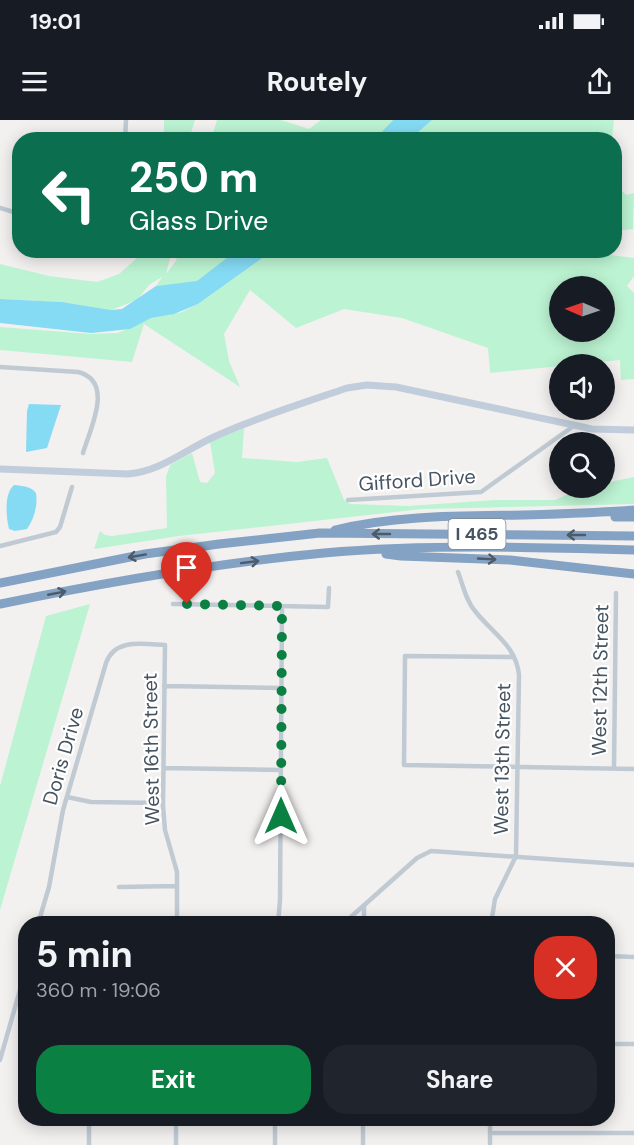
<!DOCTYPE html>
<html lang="en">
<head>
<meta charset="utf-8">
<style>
  :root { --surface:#171b24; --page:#20242c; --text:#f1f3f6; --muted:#9ea1a6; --accent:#0b8043 }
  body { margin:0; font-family:"DM Sans",sans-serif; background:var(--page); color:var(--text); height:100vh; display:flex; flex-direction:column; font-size:22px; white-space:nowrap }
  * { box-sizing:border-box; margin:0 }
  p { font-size:20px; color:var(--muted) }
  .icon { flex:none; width:33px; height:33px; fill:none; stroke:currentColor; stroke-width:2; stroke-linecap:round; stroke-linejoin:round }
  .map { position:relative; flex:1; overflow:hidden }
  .details { position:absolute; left:18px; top:796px; width:597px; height:210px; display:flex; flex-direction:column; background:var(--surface); border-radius:24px; box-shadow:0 3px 15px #0003 }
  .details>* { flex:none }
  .banner { position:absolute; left:12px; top:12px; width:610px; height:126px; border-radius:24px; box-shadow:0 3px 15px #0003; background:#0b6e4f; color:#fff; overflow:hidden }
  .needle { width:39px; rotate:272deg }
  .controls { position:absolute; left:549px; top:156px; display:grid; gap:12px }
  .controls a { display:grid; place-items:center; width:66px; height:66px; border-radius:50%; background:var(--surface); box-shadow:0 3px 15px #0003; font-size:30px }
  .pin { position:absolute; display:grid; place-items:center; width:51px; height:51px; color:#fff; margin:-62px -26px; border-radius:50% 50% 50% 0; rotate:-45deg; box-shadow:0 0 6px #0007 }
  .pin .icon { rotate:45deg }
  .me { position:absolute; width:66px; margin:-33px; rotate:0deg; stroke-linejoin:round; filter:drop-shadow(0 0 4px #0008) }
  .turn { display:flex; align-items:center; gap:21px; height:126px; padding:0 18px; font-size:27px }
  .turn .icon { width:78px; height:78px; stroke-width:2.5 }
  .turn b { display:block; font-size:42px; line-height:51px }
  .round { display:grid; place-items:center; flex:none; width:63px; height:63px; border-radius:24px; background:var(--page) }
  .summary { display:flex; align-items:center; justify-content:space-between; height:102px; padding:0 18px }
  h1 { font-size:36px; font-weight:700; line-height:45px }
  .primary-button { display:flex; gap:12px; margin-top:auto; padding:12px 18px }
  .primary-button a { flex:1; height:69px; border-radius:24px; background:var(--accent); color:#fff; font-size:24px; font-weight:700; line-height:69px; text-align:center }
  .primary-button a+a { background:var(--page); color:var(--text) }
  .status { display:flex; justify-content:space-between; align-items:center; height:42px; padding:0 30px; background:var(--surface); direction:ltr }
  .status svg { height:16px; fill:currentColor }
  header { display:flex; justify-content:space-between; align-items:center; height:78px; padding:0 18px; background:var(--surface); font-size:27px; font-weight:700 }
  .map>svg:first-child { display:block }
  .green { fill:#bcf3d2; fill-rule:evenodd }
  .water { fill:#85dbf4 }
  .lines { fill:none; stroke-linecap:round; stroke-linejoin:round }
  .street { stroke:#c0cad3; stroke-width:4.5 }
  .secondary { stroke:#c1cddb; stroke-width:7 }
  .highway { stroke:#84a2c3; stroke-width:9 }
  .oneway { stroke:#4c5b6a }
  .route { stroke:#0b8043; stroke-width:10; stroke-dasharray:0 18 }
  .labels { text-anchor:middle; stroke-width:4.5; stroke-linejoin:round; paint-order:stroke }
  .shield { fill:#fff; stroke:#7e8790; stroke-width:1.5 }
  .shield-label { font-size:18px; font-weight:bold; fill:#465360 }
  .street-label { font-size:20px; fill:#465360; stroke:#fff }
</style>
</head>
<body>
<div class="status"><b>19:01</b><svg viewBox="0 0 49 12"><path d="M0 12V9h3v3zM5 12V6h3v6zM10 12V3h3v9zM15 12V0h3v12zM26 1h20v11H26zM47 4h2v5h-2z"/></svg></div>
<header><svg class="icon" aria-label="menu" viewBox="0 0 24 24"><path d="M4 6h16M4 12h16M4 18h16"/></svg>Routely<svg class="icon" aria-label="share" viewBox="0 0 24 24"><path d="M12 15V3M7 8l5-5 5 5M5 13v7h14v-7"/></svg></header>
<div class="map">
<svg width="634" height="1025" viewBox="0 0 634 1025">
  <rect width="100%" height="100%" fill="#f3f0f0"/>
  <path class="green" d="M164 0H195L189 19H164Z
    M217 0H281L309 9 321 0H393L375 19 211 20Z
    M432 0H614L612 19 408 20Z
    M615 61V64L626 75 634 73 633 109 615 111Z
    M602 130V134L634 138V156L627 166 634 173V259L621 260 620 240 490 253 488 228 402 198 344 189 296 208 250 170 224 214 229 241 240 267 144 204 132 242 0 230V207L91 214 118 213 151 198 182 192 198 184 272 131ZM560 166H604V212H560Z
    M145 131H172L166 154 176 141 179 131H239L197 162 156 166 162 157 149 165 137 180 111 190 62 182 0 179V144L49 156 97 162 119 154Z
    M244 308 242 338 297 342 327 338 344 380 350 384 408 386 495 380H555L582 368H604L605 363 634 357V384L422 389 179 416 94 429 100 411 105 415 112 416 167 408 166 357 170 345 192 333 200 362 207 363 215 353 210 322Z
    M90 484 0 790V666L46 496Z"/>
  <path class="water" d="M393 0H432L410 19H375Z
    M236 131H272L198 184 174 194 151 198 130 209 91 213 0 203V179L62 182 111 190 122 189 156 166 197 161Z
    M29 284 61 285 47 328 26 332 27 291Z
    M14 365C22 366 31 366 36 373 38 386 34 399 27 409L15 411 9 409C6 397 4 373 14 365Z"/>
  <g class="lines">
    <path class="street" d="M125 20 126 0
      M0 88 20 94
      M0 247 78 252C115 261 90 309 83 333
      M348 380 481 372 575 305
      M0 426 56 412 60 407 72 367
      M458 452C463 465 466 481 475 491 492 513 516 525 519 555L516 736 495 779 491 804
      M173 484 328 487 329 468
      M514 537 405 536 404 645 634 649
      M164 566 281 568
      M164 648 281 650
      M614 648 616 473
      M67 677 91 682 163 683
      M119 767 177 766
      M38 804 49 767 63 690 106 543C115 518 143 524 165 525L163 686 165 710 177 752V804
      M278 804 280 780 282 486
      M343 804 417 738 431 731 634 745
      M364 804V785
      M608 836 634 837
      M608 924H634
      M0 940 26 849
      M490 1013H634
      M89 1025V999
      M176 1025V999
      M275 1025V999
      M363 1025V999
      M490 1025V999"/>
    <path class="secondary" d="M0 349 128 354C162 351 186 329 216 316 258 297 303 283 347 268L367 265 396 267 592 309 634 310"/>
    <path class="highway" d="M615 397H634
      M335 410C396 395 460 396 523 395 560 394 597 393 634 390
      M386 434 401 436 510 440 634 454
      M0 463 145 434 219 424 320 413 634 416
      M0 484C107 462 215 443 324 433 427 424 531 427 634 430"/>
  </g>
  <defs><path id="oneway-shaft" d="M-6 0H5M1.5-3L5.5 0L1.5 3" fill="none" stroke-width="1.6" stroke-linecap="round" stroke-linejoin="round" transform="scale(1.5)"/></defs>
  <g class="oneway">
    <use href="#oneway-shaft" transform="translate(381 414) rotate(-180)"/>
    <use href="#oneway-shaft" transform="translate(576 415) rotate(-180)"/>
    <use href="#oneway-shaft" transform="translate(137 436) rotate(170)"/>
    <use href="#oneway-shaft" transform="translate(487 439) rotate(3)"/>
    <use href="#oneway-shaft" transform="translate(250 442) rotate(-7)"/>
    <use href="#oneway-shaft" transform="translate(57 473) rotate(-11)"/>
  </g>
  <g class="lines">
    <path class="route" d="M187 484 282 486 281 696"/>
  </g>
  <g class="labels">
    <rect class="shield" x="448.5" y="399" width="57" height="30" rx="4.5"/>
    <g class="shield-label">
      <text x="477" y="420">I 465</text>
    </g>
    <g class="street-label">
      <text transform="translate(417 360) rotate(-4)" y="7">Gifford Drive</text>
      <text transform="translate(600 560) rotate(-89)" y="7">West 12th Street</text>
      <text transform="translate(151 629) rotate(-91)" y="7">West 16th Street</text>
      <text transform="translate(63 636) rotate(-74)" y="7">Doris Drive</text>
      <text transform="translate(502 639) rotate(-89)" y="7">West 13th Street</text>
    </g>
  </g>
</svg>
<div class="controls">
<a><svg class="needle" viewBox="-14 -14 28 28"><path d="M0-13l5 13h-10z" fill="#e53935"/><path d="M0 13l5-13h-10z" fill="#9ea1a6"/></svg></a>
<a><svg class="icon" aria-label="sound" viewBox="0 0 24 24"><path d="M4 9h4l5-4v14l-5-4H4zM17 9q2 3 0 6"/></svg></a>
<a><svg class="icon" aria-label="search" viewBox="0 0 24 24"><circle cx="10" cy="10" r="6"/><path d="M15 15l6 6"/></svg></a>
</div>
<div class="pin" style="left:187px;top:484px;background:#d93025"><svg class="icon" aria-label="arrive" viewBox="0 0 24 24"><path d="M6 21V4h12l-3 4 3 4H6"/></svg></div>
<svg class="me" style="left:281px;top:696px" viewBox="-20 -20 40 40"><path d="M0-17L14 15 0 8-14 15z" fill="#0b8043" stroke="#fff" stroke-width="4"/></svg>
<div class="banner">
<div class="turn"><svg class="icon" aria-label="left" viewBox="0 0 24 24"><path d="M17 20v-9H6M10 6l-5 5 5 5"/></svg><div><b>250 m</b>Glass Drive</div></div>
</div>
<section class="details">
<div class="summary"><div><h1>5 min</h1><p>360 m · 19:06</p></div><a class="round" style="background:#d93025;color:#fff"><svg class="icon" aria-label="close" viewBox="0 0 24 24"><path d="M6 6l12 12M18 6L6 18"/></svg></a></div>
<div class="primary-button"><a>Exit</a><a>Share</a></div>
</section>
</div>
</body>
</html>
